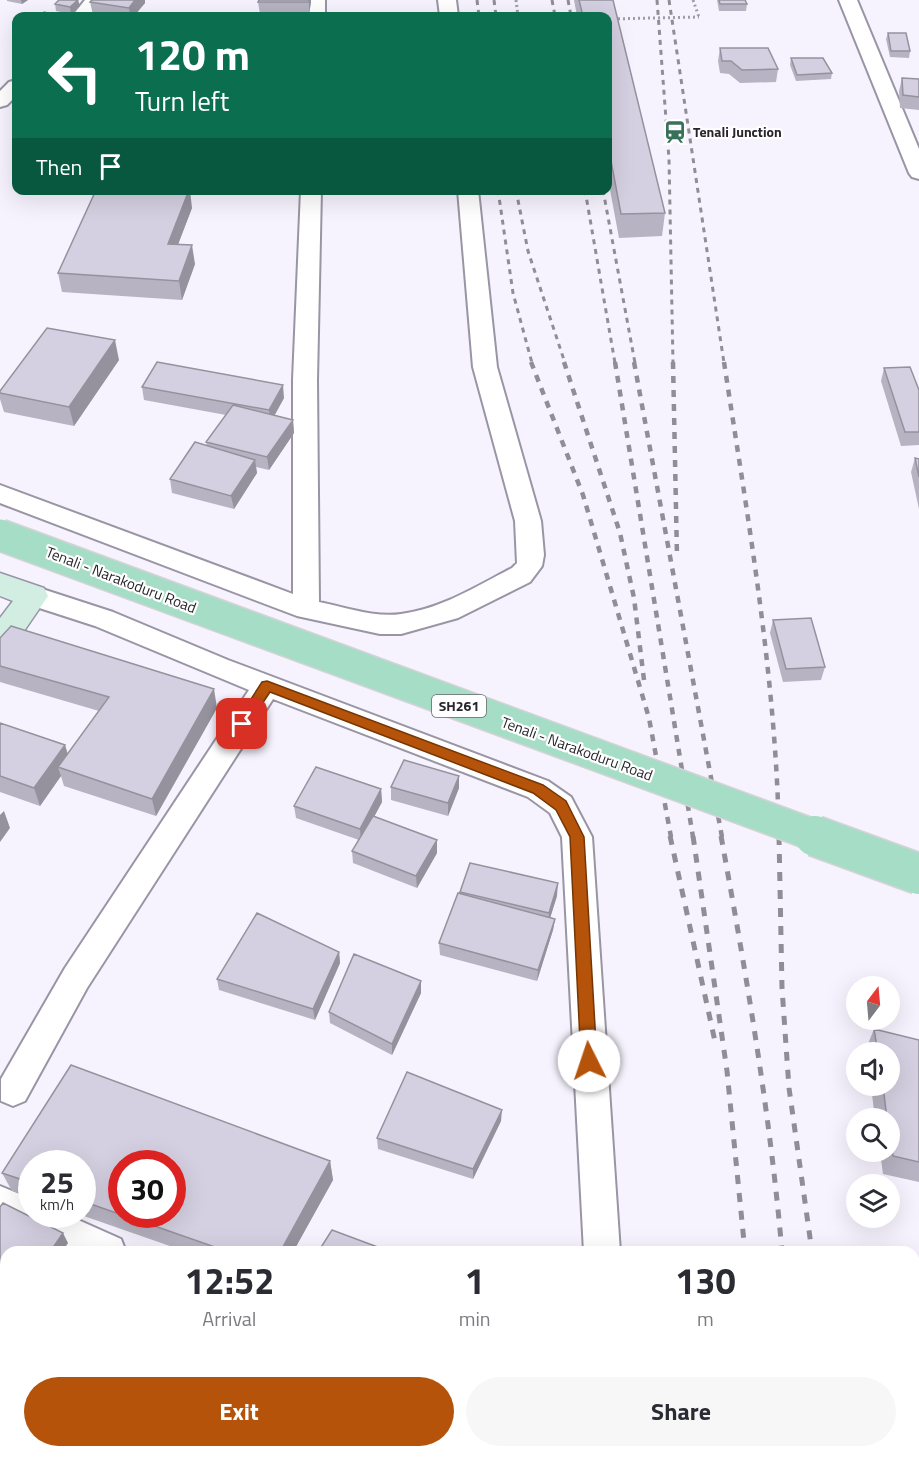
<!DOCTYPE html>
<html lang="en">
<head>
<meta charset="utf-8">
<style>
  :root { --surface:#fff; --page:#f7f7f7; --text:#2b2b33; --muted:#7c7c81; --accent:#b45309 }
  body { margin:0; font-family:"Titillium Web",sans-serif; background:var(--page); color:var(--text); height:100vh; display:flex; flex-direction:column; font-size:22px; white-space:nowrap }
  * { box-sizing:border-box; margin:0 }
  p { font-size:20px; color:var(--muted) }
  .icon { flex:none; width:33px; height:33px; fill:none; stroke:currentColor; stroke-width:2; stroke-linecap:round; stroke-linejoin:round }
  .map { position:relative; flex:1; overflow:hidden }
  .drawer { position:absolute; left:0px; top:1246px; width:920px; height:212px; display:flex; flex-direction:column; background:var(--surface); border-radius:18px 18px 0 0; box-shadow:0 6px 24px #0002 }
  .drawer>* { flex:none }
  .banner { position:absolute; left:12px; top:12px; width:600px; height:183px; border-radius:12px; box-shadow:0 6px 24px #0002; background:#0b6e4f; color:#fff; overflow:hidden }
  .needle { width:39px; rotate:16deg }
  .controls { position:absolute; left:846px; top:976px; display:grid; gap:12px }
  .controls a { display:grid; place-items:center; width:54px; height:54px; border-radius:50%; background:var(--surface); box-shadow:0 6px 24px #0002; font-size:30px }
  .speed { position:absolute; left:18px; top:1150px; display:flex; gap:12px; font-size:30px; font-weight:700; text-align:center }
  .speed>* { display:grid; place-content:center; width:78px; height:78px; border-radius:50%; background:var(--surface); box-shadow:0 6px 24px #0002; line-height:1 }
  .speed small { font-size:15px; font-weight:400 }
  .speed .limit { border:9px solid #d22; background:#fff; color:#111 }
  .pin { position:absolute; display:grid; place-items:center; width:51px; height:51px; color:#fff; margin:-26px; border-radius:12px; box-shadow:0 3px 9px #0006 }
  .me { position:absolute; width:66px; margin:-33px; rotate:356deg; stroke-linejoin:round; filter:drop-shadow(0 0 4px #0008) }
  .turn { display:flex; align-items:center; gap:21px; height:126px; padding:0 24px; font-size:27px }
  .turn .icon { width:78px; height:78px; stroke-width:2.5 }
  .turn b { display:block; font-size:42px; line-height:51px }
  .then { display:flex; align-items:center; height:57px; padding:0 24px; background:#0003; gap:12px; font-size:22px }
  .eta { display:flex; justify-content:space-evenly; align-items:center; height:102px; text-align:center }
  .eta b { font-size:36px; font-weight:700; line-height:42px }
  .button { display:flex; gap:12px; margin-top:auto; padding:12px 24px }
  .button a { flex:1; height:69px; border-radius:36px; background:var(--accent); color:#fff; font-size:24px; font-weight:700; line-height:69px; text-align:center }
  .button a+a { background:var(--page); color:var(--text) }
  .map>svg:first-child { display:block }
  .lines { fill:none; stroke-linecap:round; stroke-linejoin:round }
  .minor-casing { stroke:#9995a5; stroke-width:4 }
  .secondary-casing { stroke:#9995a5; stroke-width:3 }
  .path { stroke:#9e9ca5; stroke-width:3; stroke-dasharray:2 3; stroke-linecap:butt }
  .minor { fill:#fff; fill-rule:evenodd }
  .secondary { fill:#d2eee2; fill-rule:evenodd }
  .rail-far2 { stroke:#908d96; stroke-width:3; stroke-dasharray:5 5; stroke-linecap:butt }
  .rail-far1 { stroke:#908d96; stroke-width:4.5; stroke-dasharray:7 7; stroke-linecap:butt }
  .rail { stroke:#908d96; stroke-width:5; stroke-dasharray:9 9; stroke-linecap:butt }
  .primary-bridge-far1-casing { stroke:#d4d3d5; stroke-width:34; stroke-linecap:butt }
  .primary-bridge-casing { stroke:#d4d3d5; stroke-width:43; stroke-linecap:butt }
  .path-bridge { stroke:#9e9ca5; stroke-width:3; stroke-dasharray:2 3; stroke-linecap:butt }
  .primary-bridge-far1 { stroke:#a6ddc6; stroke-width:31 }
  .primary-bridge { stroke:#a6ddc6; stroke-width:40 }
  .wall { fill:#b7b3c2; fill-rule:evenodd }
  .shaded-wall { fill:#95929e }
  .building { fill:#d5d0e1; stroke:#95929e; stroke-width:1.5 }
  .route { fill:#b45309; stroke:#753606; stroke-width:1.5 }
  .labels { text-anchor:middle; stroke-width:4.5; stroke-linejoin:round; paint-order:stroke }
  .far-poi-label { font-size:14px; font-weight:bold; fill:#27252c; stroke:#fff; text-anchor:start }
  .shield { fill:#fff; stroke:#68666b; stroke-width:1.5 }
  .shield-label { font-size:14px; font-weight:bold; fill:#27252c }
  .street-label { font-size:15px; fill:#27252c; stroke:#fff }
</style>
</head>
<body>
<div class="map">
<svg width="919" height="1457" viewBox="0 0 919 1457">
  <rect width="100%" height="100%" fill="#f6f3fe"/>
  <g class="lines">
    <g class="minor-casing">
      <path id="minor" d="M85 0H104L90 16H72Z
        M307 0H325V16H307Z
        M438 0H456L458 16H440Z
        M839 0H857L919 149V179L912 177 909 173Z
        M16 80V96L7 105 0 107V91L9 82Z
        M301 190H321L317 380 319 602C345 607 375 618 401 614 441 609 477 586 512 568L517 563 515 521 473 367 458 190H478L497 367 541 521 544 555 542 566 530 582 458 618 401 634H380L297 616 0 503V485L293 594V380Z
        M33 586 113 612 228 660 548 781 571 797 592 837 620 1252H584L562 837 550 813 528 797 273 699 87 988 25 1101 13 1106 1 1101V1079L65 968 249 690 95 626 24 603 20 596 24 589Z
        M0 1186 32 1199V1215H67L121 1239 126 1252H69L0 1221Z
        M557 1452H608L610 1457H559Z"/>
    </g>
    <g class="secondary-casing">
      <path id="secondary" d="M0 573 44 588 48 596 11 650 0 654V618L13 601 0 596Z"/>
    </g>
    <path class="path" d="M516 0 518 16
      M693 0 699 17"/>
    <use href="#minor" class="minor"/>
    <use href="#secondary" class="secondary"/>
    <path class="rail-far2" d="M477 0 479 16
      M494 0 496 16
      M552 0 555 16
      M568 0 571 16
      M657 0 669 159 673 363
      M669 0 724 363
      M498 190 513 293 532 363
      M516 190 528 251 565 363
      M585 190 615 363
      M603 190 635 363"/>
    <path class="rail-far1" d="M531 362 583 495 649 718 671 837
      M564 362 620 533 634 598 644 680
      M615 362 693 837
      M634 362 722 837
      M673 362 677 557
      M724 362C748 520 776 677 779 837"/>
    <path class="rail" d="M670 836 716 1046
      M693 836 727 1071 745 1252
      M721 836C746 973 770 1113 782 1252
      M779 836 782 988 789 1088 812 1252
      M760 1452 761 1457
      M798 1452 799 1457
      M834 1452 835 1457"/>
    <g class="primary-bridge-far1-casing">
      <path id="primary-bridge-far1" d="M0 535 819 837"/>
    </g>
    <g class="primary-bridge-casing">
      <path id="primary-bridge" d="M815 836 919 874"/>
    </g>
    <path class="path-bridge" d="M608 19 699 17"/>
    <use href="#primary-bridge-far1" class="primary-bridge-far1"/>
    <use href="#primary-bridge" class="primary-bridge"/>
  </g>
  <path class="wall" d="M7 0H28L22 4 7 1Z
    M574 0H613L665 213 662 236 619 238 608 179V16H577Z
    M717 0H745L747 4 746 11H719Z
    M90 2 145 3 134 16H104L93 15Z
    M258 2H311L309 14H260Z
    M55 4 80 6 71 14 56 11Z
    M888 33 910 51 909 58 890 57 886 39Z
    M720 48 778 69 776 82 740 83 729 74 720 73 718 61Z
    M791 58 832 73 831 79 796 81 790 65Z
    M902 78 919 79V112V110L900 108 899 91Z
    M192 208 178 244 195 264 182 300 62 292 58 273Z
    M119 360 74 426 4 412 0 399V391Z
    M884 368 919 390V445L901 446 881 381Z
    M142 387 284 398 275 415 293 420 294 433 269 470 256 467 257 473 234 509 172 493 170 479 207 446 206 442 226 415 144 400Z
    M915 458 919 459V509L911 472Z
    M773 620 825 667 821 680 783 682 770 633Z
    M0 638 217 708 156 816 64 786 61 776 40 806 0 792V723L65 745 68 754 99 711 0 682Z
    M391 787 459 788 448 816 391 800Z
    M381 789 382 802 374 817 437 840V853L417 888 353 863 352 851 359 840 296 818 294 806Z
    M460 892 557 896 550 917 555 919 553 930 537 981 440 955 439 943Z
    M339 952 340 963 315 1020 219 990 217 979Z
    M421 981V993L392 1055 330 1023 329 1012Z
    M874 1029 919 1040V1182L883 1174 880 1152H890V1119H875L871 1086H890V1053H866V1049Z
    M71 1065 330 1161 333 1180 293 1252H187L81 1215H82V1164H32V1198L12 1191 2 1173ZM122 1164H172V1215H122Z
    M501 1121 473 1179 378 1149 377 1138Z
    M0 1207 68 1243 6 1252V1292L0 1289Z
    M78 1452H108L105 1457H87Z"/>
  <path class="shaded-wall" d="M21 0H28L22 4Z
    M78 0 80 6 71 14 70 7Z
    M135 0H145V3L134 16H130L129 8Z
    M309 0H311V2L309 14Z
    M189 190H190L192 208 171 263 168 244Z
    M192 245 195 264 182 300 179 281Z
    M115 340 119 360 74 426 69 407Z
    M283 385 284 398 270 423 269 410Z
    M293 420 294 433 269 470 267 457Z
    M255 460 257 473 234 509 231 496Z
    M214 689 217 708 156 816 152 799Z
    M65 745 70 763 58 767 61 776 40 806 34 788Z
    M459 776V788L448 816V803Z
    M381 789 382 802 361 841 360 829Z
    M4 811 10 828 0 842V815Z
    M437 840V853L417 888 416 876Z
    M558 883 557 896 548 925 549 913Z
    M555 919 553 930 537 981 538 970Z
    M339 952 340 963 315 1020 313 1009Z
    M421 981V993L392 1055V1044Z
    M502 1110 501 1121 473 1179V1169Z
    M330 1161 333 1180 293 1252H280Z
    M63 1233 68 1243 62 1252H50Z
    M99 1452H108L105 1457H96Z
    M355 1452H361L359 1457H353Z"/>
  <path class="building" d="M59 0H78L70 7 55 4Z
    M92 0H135L129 8 90 2Z
    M259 0H309V2H258Z
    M579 0H613L665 213 621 214 608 145V16H583Z
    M719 0H745L747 4H720Z
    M44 12 60 16H40Z
    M888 33H906L910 51H891Z
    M720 48H768L778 69 742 70 731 61H722Z
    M791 58H823L832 73 797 75Z
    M902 78 919 79V97L903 95Z
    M96 190H189L168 244 192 245 179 281 58 273Z
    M47 328 115 340 69 407 0 393V391Z
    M157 362 283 385 269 410 142 387Z
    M910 367 919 390V432H905L884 368Z
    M233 405 293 420 267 457 206 442Z
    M195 442 255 460 231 496 170 479Z
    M915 458 919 459V477Z
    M811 618 825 667 786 669 773 620Z
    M11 626 214 689 152 799 58 767 109 697 0 666V638Z
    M0 723 65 745 34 788 0 776Z
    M404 760 459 776 448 803 391 787Z
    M316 767 381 789 360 829 294 806Z
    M373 816 437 840 416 876 352 851Z
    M470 863 558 883 549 913 460 892Z
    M458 893 555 919 538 970 439 943Z
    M257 913 339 952 313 1009 217 979Z
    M354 954 421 981 392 1044 329 1012Z
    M874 1029 919 1040V1162L893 1156 890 1133V1119H887L883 1086H890V1053H878Z
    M71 1065 330 1161 280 1252H229L123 1215H172V1164H122V1215L82 1201V1164H32V1183L2 1173Z
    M407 1072 502 1110 473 1169 377 1138Z
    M3 1203 63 1233 50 1252H6V1286L0 1283V1207Z
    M332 1230 391 1252H318Z
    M86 1452H99L96 1457Z
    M239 1452H355L353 1457H238L237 1456Z"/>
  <path class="route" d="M267 681 543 785 566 801 584 837 597 1061 595 1066 589 1069 584 1066 581 1061 570 837 556 810 533 793 270 692 246 728H237V721L262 682Z"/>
  <defs>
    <g id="station-bare" transform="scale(1.8)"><path d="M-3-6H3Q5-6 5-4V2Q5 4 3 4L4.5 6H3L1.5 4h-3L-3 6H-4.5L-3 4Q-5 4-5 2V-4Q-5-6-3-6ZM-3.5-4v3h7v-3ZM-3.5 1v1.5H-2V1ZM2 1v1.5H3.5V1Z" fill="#387159" stroke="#fff" stroke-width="2.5" paint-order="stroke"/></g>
  </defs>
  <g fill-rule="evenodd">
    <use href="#station-bare" x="675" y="132"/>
  </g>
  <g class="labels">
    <g class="far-poi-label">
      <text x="693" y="137">Tenali Junction</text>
    </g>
    <rect class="shield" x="432" y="695" width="54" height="22" rx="4.5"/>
    <g class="shield-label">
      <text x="459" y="711">SH261</text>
    </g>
    <g class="street-label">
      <text transform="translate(121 580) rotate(21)" y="5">Tenali - Narakoduru Road</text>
      <text transform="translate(577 749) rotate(20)" y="5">Tenali - Narakoduru Road</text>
    </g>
  </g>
</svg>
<div class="controls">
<a><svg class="needle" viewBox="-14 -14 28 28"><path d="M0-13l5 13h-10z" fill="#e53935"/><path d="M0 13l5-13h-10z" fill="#7c7c81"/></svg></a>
<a><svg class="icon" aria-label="sound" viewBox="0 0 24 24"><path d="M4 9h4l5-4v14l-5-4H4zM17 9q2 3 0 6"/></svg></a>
<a><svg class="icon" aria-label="search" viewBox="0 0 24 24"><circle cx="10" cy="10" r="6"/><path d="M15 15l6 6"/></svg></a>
<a><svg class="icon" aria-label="layers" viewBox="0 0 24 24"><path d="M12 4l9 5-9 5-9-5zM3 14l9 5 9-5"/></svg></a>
</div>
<div class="speed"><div>25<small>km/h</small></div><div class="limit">30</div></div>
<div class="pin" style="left:242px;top:724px;background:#d93025"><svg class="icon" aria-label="arrive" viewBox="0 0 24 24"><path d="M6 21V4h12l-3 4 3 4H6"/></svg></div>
<svg class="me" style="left:589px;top:1061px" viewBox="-20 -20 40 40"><circle r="19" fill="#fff"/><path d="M0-13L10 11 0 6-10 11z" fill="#b45309"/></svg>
<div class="banner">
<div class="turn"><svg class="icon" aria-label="left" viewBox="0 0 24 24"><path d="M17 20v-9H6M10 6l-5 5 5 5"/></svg><div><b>120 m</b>Turn left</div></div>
<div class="then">Then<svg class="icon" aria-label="arrive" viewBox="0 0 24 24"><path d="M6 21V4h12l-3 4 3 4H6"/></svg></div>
</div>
<section class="drawer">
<div class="eta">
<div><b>12:52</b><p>Arrival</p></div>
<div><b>1</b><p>min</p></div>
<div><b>130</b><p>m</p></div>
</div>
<div class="button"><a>Exit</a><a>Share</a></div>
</section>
</div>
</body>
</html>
